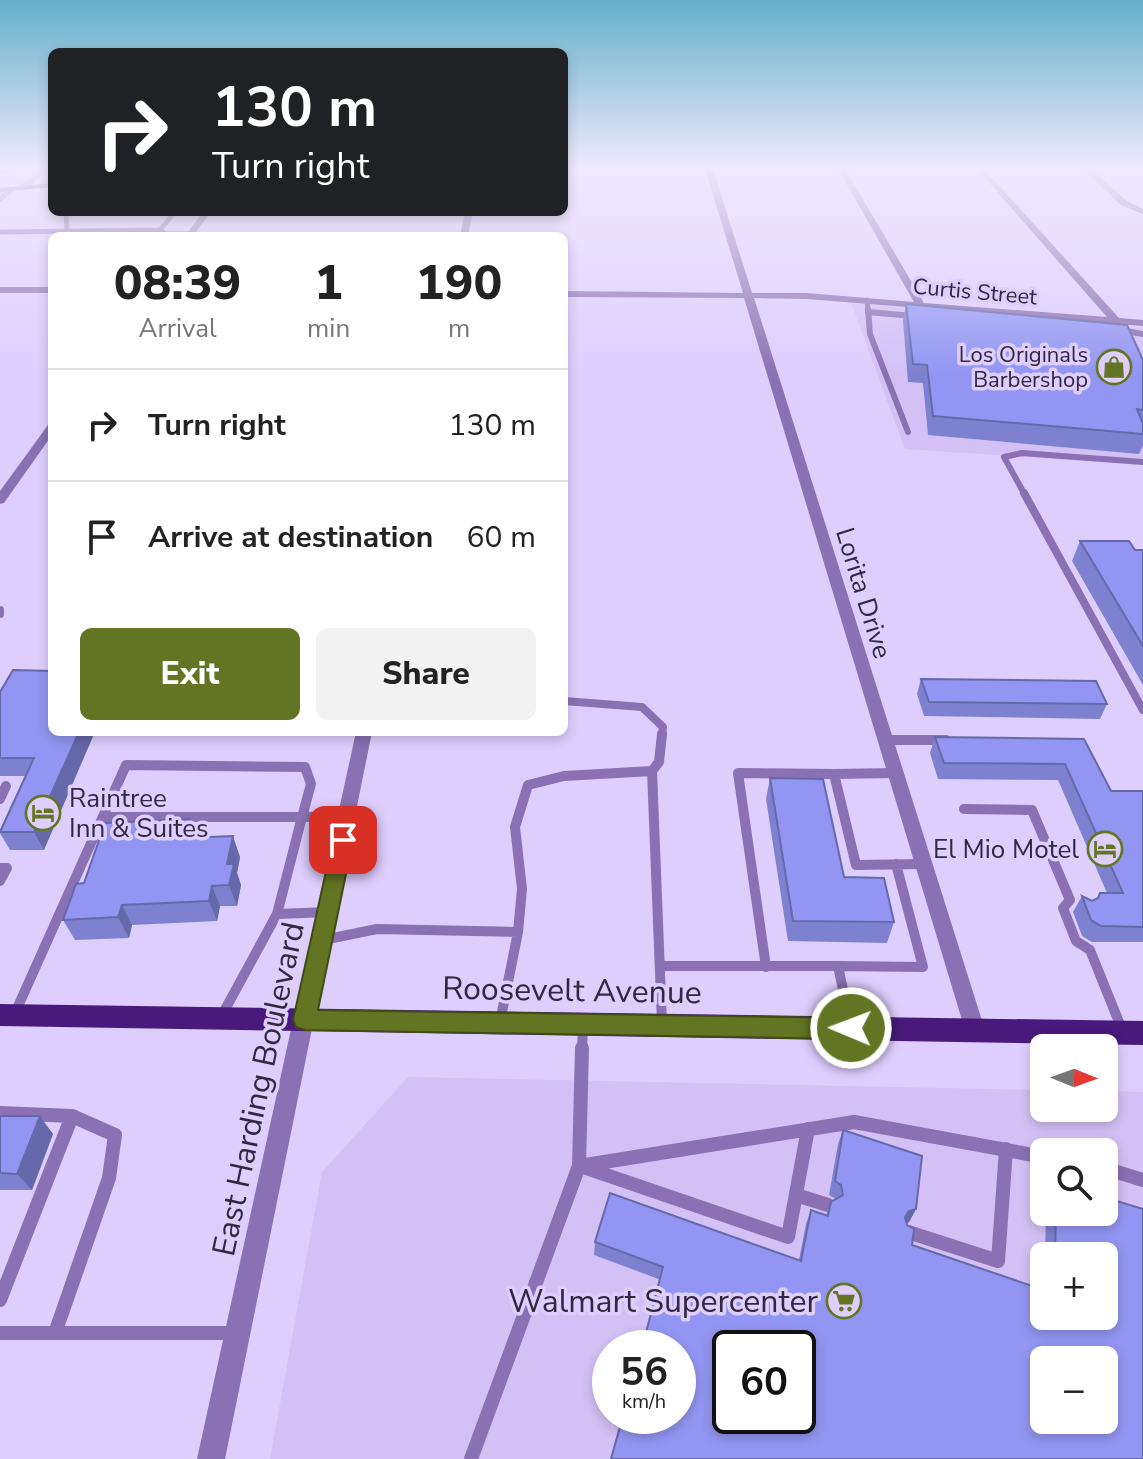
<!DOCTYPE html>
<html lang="en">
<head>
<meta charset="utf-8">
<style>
  :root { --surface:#fff; --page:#f2f2f2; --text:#222; --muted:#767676; --line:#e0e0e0; --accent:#637522 }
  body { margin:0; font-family:"Nunito Sans",sans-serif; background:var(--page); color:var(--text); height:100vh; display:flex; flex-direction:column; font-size:30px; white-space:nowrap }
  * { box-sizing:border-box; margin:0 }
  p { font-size:26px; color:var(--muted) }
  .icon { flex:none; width:44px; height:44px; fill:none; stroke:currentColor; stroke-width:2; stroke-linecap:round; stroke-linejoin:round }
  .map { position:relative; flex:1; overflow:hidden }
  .side { position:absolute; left:48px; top:232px; width:520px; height:504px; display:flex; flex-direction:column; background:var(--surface); border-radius:12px; box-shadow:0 4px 12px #0003 }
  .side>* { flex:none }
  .banner { position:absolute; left:48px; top:48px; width:520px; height:168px; border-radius:12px; box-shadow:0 4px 12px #0003; background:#202124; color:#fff; overflow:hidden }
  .needle { width:52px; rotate:91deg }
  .fabs { position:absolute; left:1030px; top:1034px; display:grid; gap:16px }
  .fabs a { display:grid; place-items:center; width:88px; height:88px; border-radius:12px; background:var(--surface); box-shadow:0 4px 12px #0003; font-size:40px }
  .speed { position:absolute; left:592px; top:1330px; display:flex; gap:16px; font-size:40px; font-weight:700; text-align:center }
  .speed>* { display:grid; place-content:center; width:104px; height:104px; border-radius:50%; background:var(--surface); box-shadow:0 4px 12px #0003; line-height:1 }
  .speed small { font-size:20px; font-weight:400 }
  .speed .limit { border:4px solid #111; border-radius:12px; background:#fff; color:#111 }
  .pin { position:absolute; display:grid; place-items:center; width:68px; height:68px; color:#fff; margin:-34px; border-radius:16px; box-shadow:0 4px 12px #0006 }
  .me { position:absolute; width:88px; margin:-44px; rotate:271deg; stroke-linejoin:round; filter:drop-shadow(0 0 6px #0008) }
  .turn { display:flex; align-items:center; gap:28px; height:168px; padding:0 32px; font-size:36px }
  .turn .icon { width:104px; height:104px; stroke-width:2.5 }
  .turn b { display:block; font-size:56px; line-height:68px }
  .eta { display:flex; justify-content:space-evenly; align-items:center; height:136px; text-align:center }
  .eta b { font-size:48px; font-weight:800; line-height:56px }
  .primary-button { display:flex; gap:16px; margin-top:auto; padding:16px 32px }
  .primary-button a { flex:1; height:92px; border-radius:12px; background:var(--accent); color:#fff; font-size:32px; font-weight:800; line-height:92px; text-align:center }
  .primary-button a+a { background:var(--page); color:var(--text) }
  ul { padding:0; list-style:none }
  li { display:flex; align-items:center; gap:24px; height:112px; padding:0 32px; border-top:2px solid var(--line) }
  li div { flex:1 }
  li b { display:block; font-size:30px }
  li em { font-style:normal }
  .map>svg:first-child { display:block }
  .built { fill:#d3c1f6; fill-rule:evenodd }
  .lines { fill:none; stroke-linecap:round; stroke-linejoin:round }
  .lane-far4 { stroke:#8a71b3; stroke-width:5 }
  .lane-far3 { stroke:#8a71b3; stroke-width:6 }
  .lane-far2 { stroke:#8a71b3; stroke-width:8 }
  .lane-far1 { stroke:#8a71b3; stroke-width:10 }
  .lane { stroke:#8a71b3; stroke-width:14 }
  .street { fill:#8a71b3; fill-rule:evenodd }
  .secondary { fill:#663b9e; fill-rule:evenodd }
  .primary { fill:#491a7c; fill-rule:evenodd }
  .wall { fill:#7e81d0 }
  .shaded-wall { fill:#6669a9 }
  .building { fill:#9296f2; stroke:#6669a9; stroke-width:2; fill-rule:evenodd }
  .route { fill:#637522; stroke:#404c16; stroke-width:2 }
  .labels { text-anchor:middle; stroke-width:7; stroke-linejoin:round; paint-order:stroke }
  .far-street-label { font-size:22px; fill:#30283f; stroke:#decefe }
  .far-poi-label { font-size:22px; fill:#30283f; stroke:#decefe; text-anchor:end }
  .street-label { font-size:26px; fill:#30283f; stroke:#decefe }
  .poi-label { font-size:26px; fill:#30283f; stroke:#decefe; text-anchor:start }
  .near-street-label { font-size:32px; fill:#30283f; stroke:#decefe }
  .near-poi-label { font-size:32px; fill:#30283f; stroke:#decefe; text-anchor:end }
</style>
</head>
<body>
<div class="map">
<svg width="1143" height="1459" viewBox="0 0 1143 1459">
  <rect width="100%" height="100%" fill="#decefe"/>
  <path class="built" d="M851 303 1143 328V465L905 449Z
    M408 1077 1044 1090V1108H1104V1091L1143 1092V1459H270L322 1172ZM1044 1152H1104V1212H1044ZM1044 1256H1104V1316H1044ZM610 1348H678V1416H610ZM730 1348H798V1416H730ZM1044 1360H1104V1420H1044Z"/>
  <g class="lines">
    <path class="lane-far4" d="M0 172 8 169
      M66 212 67 230
      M160 230 166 234H191
      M0 232 160 230 175 212
      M867 300 868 311"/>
    <path class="lane-far3" d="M868 309 870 334 908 432
      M868 312 913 316
      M1119 330 1143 334
      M1025 495 1004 457 1022 453 1143 462"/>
    <path class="lane-far2" d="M1024 493 1143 710
      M0 610V614
      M564 701 642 707 663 727 662 736"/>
    <path class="lane-far1" d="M885 740H946
      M652 771 662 1023
      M895 773 834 774 856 865 924 864
      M0 799 6 786
      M964 809 1032 810 1070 900 1063 908 1076 941 1090 950 1123 1032
      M103 817H302L277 914 221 1017
      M0 868H7L0 881
      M277 914 328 912
      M323 940 377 929 518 932
      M662 966H838
      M766 967 738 773 834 774
      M15 1013 126 765 305 767 311 784 302 817 348 816
      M500 1022 518 932 522 889 515 827 528 785 564 776 652 771 659 762 662 734
      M851 1027 838 966 923 967 896 864
      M582 1050 583 1026"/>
    <path class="lane" d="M0 1113 72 1116 115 1135 109 1178 55 1333
      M579 1166 854 1122 1044 1157
      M583 1167 788 1237 808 1129
      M1104 1168 1143 1180
      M796 1195 828 1205
      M908 1232 998 1261 1006 1149
      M0 1300 72 1116
      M0 1333H235
      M471 1459 579 1166 582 1048"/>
    <path class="street" d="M40 169H48L26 190H20V186Z
      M705 169H713L752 293H807L914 302 838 169H845L924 303 1107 317 977 169H984L1119 318 1143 320V326L807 299 754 298 985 1030 982 1037 975 1039 968 1037 965 1030 744 298 564 297V291L743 293Z
      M1083 169H1091L1127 201 1143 209V214L1121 205Z
      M10 187 17 189 0 202V196Z
      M203 212H211L193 236H185Z
      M465 212H473L468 236H460Z
      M0 287H52V293H0Z
      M52 424V435L4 503 0 504V491L48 425Z
      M356 732H372L225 1459H197Z"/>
    <path class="secondary" d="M52 183V187L0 192V188Z"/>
    <path class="primary" d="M0 1004 1143 1021V1045L0 1026Z"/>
  </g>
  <path class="wall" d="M906 304 1143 360V445L1139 454 928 435 923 383 908 382 903 321Z
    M1080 541 1135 550H1143V685L1072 561Z
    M52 671 44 850H10L0 833V830L25 776H0V692Z
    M921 679 1107 704 1100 719 924 716 917 694Z
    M935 737 1084 739 1111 791H1143V942H1092L1082 936 1073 912 1082 896 1092 901 1096 899 1100 893H1107L1058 780 938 779 930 753Z
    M770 778 844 877 894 922 887 943 788 941 766 799Z
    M189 819 196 838 240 857 237 873 241 885 237 906H220L217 921 132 925 129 938 75 940 63 920 84 883Z
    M0 1116 53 1134 32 1190H0Z
    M843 1130 916 1209 909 1222 907 1223 912 1245 1044 1316 1104 1256H1045L1046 1212H1104L1143 1459 594 1255 595 1242 799 1260 806 1224 811 1210 826 1216 831 1202 836 1199 829 1195 838 1144Z"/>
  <path class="shaded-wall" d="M79 732H95L44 850 34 832Z
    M189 819 197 840 184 838Z
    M233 836 240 857 237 873 241 885 237 906 229 885 227 864Z
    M212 886 220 906 217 921 209 901Z
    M122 905 132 925 129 938 118 917Z
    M40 1116 53 1134 32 1190 17 1174Z
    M916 1209 909 1222 902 1224 909 1211Z"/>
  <path class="building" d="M906 304 1127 325 1143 360V410L1137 409 1143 424V434L933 416 927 365 913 364Z
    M1080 541H1129L1135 550H1143V646Z
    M13 670 52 671V732H79L34 832H0L34 758H0V692Z
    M921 679 1096 681 1107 704 929 702Z
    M935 737 1084 739 1111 791H1143V927L1101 926 1091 920 1082 896 1092 901 1098 898 1100 893H1123L1065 764 944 763Z
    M770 778 823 779 844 877 884 878 894 922 793 921Z
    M189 819 184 838 233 836 227 864H234L229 885 212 886 209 901 122 905 118 917 63 920 76 884 84 883 105 823Z
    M0 1116H40L17 1174 0 1173Z
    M843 1130 922 1156 916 1209 909 1211 905 1217 907 1225 914 1229 912 1245 1044 1290V1316H1104V1256H1055L1056 1212H1104V1197L1143 1209V1459H611L623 1416H678V1348H642L663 1267 595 1242 610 1193 801 1261 811 1210 828 1216 831 1202 843 1195 841 1185 835 1181ZM730 1348H798V1416H730ZM1044 1360H1104V1420H1044Z"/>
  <linearGradient id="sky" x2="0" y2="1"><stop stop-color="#65b0c8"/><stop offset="0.45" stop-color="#f0e9ff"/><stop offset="1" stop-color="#f0e9ff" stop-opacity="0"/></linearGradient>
  <rect width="1143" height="374" fill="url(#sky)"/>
  <path class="route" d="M343 833 350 835 353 840 318 1010 851 1018 859 1021 863 1028 859 1036 851 1039 305 1030 296 1027 293 1020 333 840 336 835Z"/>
  <defs>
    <g id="shop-ring" transform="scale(1.8)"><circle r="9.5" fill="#decefe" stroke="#637522" stroke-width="1.5"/><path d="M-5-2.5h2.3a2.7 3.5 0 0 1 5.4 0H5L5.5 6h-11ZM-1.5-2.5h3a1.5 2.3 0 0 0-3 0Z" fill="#637522"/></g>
    <g id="hotel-ring" transform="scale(1.8)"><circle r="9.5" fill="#decefe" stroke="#637522" stroke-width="1.5"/><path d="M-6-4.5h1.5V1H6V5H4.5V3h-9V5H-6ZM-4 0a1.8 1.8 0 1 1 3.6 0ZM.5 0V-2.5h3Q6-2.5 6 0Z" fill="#637522"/></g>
    <g id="supermarket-ring" transform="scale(1.8)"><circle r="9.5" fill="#decefe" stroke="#637522" stroke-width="1.5"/><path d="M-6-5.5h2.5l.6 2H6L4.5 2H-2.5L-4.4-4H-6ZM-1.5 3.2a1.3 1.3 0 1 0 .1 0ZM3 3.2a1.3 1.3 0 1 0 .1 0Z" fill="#637522"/></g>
  </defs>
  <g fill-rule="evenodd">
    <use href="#shop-ring" x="1114" y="367"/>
    <use href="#hotel-ring" x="43" y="813"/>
    <use href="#hotel-ring" x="1105" y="849"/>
    <use href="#supermarket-ring" x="844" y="1301"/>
  </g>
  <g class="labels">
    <g class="far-street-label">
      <text transform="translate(975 291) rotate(5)" y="8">Curtis Street</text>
    </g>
    <g class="far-poi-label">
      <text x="1088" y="362">Los Originals<tspan x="1088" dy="25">Barbershop</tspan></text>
    </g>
    <g class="street-label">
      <text transform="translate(864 593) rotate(73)" y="9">Lorita Drive</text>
    </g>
    <g class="poi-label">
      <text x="69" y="807">Raintree<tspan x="69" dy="30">Inn &amp; Suites</tspan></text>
      <text x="1079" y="858" text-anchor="end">El Mio Motel</text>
    </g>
    <g class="near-street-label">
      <text transform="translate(572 990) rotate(1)" y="11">Roosevelt Avenue</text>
      <text transform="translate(258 1089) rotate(-78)" y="11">East Harding Boulevard</text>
    </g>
    <g class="near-poi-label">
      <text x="818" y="1312">Walmart Supercenter</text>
    </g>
  </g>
</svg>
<div class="fabs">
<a><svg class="needle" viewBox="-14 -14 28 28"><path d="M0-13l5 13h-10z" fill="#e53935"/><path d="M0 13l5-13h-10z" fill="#767676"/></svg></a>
<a><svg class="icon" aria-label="search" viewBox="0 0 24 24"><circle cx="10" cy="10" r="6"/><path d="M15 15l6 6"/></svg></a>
<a>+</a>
<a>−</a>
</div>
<div class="speed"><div>56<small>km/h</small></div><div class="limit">60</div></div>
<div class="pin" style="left:343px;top:840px;background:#d93025"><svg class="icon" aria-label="arrive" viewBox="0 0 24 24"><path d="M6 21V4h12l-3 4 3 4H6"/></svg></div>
<svg class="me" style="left:851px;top:1028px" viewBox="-20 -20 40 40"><circle r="17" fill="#637522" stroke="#fff" stroke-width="3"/><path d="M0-11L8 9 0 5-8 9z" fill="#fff"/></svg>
<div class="banner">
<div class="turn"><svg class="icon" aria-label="right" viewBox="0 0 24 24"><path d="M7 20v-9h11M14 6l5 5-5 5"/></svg><div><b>130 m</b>Turn right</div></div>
</div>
<section class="side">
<div class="eta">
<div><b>08:39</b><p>Arrival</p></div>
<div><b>1</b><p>min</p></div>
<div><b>190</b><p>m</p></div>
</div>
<ul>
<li><svg class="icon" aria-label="right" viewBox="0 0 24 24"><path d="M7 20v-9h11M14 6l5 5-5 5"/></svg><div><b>Turn right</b></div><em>130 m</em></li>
<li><svg class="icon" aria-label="arrive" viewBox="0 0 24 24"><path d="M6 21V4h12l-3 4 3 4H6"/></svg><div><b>Arrive at destination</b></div><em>60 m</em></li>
</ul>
<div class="primary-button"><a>Exit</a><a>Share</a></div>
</section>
</div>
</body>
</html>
